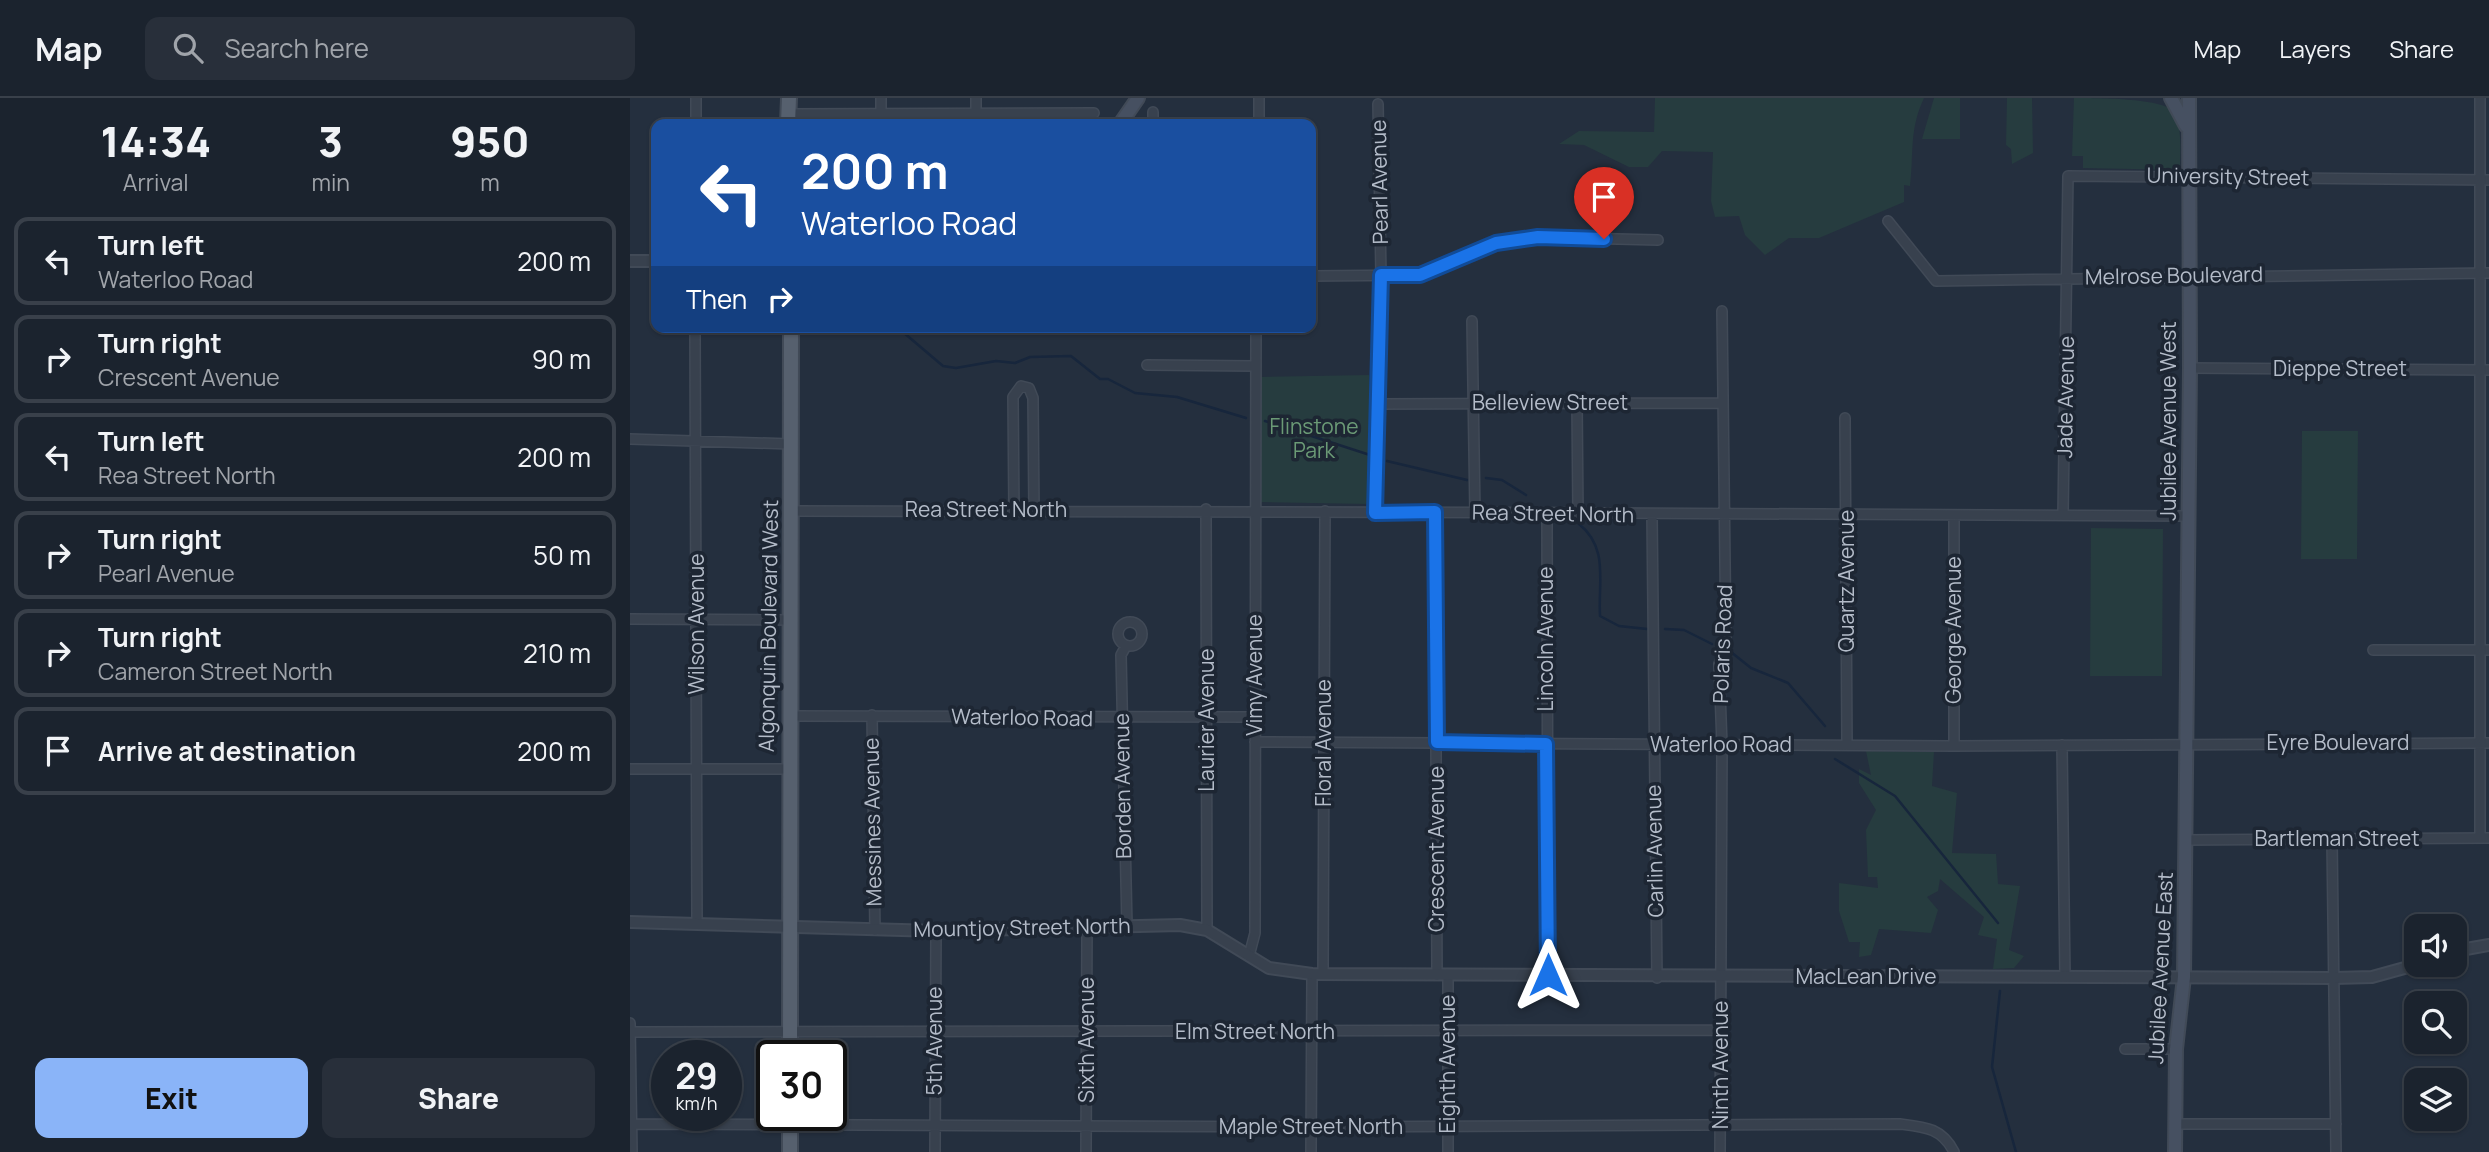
<!DOCTYPE html>
<html lang="en">
<head>
<meta charset="utf-8">
<style>
  :root { --surface:#1b232e; --page:#282f3a; --text:#f1f3f6; --muted:#a0a4aa; --line:#39404a; --accent:#8ab4f8 }
  body { margin:0; font-family:Manrope,sans-serif; background:var(--page); color:var(--text); height:100vh; display:flex; flex-direction:column; font-size:26px; white-space:nowrap }
  * { box-sizing:border-box; margin:0 }
  p { font-size:23px; color:var(--muted) }
  .icon { flex:none; width:38px; height:38px; fill:none; stroke:currentColor; stroke-width:2; stroke-linecap:round; stroke-linejoin:round }
  .map { position:relative; flex:1; overflow:hidden }
  .drawer { display:flex; flex-direction:column; background:var(--surface); width:630px }
  .drawer>* { flex:none }
  .hud { position:absolute; left:21px; top:21px; width:665px; height:214px; border-radius:14px; box-shadow:0 2px 5px #0004,0 0 0 2px var(--line); background:#1a4fa0; color:#fff; overflow:hidden }
  .fabs { position:absolute; left:1774px; top:816px; display:grid; gap:14px }
  .fabs a { display:grid; place-items:center; width:63px; height:63px; border-radius:14px; background:var(--surface); box-shadow:0 2px 5px #0004,0 0 0 2px var(--line); font-size:35px }
  .speed { position:absolute; left:21px; top:942px; display:flex; gap:14px; font-size:35px; font-weight:700; text-align:center }
  .speed>* { display:grid; place-content:center; width:91px; height:91px; border-radius:50%; background:var(--surface); box-shadow:0 2px 5px #0004,0 0 0 2px var(--line); line-height:1 }
  .speed small { font-size:18px; font-weight:400 }
  .speed .limit { border:4px solid #111; border-radius:10px; background:#fff; color:#111 }
  .pin { position:absolute; display:grid; place-items:center; width:60px; height:60px; color:#fff; margin:-72px -30px; border-radius:50% 50% 50% 0; rotate:-45deg; box-shadow:0 0 7px #0007 }
  .pin .icon { rotate:45deg }
  .me { position:absolute; width:77px; margin:-38px; rotate:0deg; stroke-linejoin:round; filter:drop-shadow(0 0 5px #0008) }
  .turn { display:flex; align-items:center; gap:24px; height:147px; padding:0 35px; font-size:32px }
  .turn .icon { width:91px; height:91px; stroke-width:2.5 }
  .turn b { display:block; font-size:49px; line-height:60px }
  .then { display:flex; align-items:center; height:66px; padding:0 35px; background:#0003; gap:14px; font-size:26px }
  .eta { display:flex; justify-content:space-evenly; align-items:center; height:119px; text-align:center }
  .eta b { font-size:42px; font-weight:800; line-height:49px }
  .button { display:flex; gap:14px; margin-top:auto; padding:14px 35px }
  .button a { flex:1; height:80px; border-radius:14px; background:var(--accent); color:#111; font-size:28px; font-weight:800; line-height:80px; text-align:center }
  .button a+a { background:var(--page); color:var(--text) }
  ul { padding:0; list-style:none }
  li { display:flex; align-items:center; gap:21px; height:88px; margin:0 14px 10px; padding:0 21px; border:4px solid var(--line); border-radius:14px }
  li div { flex:1 }
  li b { display:block; font-size:26px }
  li em { font-style:normal }
  header { display:flex; align-items:center; gap:42px; box-sizing:border-box; height:98px; padding:0 35px; background:var(--surface); border-bottom:2px solid var(--line) }
  header strong { font-size:33px }
  nav { display:flex; gap:38px; margin-inline-start:auto; font-size:24px }
  .search { width:490px; height:63px; background:var(--page); display:flex; align-items:center; gap:18px; box-sizing:border-box; padding:0 24px; border-radius:14px; color:var(--muted); font-size:26px }
  main { display:flex; flex:1; min-height:0 }
  .map>svg:first-child { display:block }
  .green { fill:#263c3f }
  .lines { fill:none; stroke-linecap:round; stroke-linejoin:round }
  .stream { stroke:#17263c; stroke-width:2.5 }
  .minor-casing { stroke:#414a57; stroke-width:12 }
  .tertiary-casing { stroke:#414a57; stroke-width:14 }
  .secondary-casing { stroke:#414a57; stroke-width:16 }
  .primary-casing { stroke:#414a57; stroke-width:18 }
  .minor { stroke:#38414e; stroke-width:9 }
  .tertiary { stroke:#38414e; stroke-width:10 }
  .secondary { stroke:#465061; stroke-width:12 }
  .primary { stroke:#56606e; stroke-width:14 }
  .route-casing { stroke:#114b97; stroke-width:18 }
  .route { stroke:#1a73e8; stroke-width:12 }
  .labels { text-anchor:middle; stroke-width:7; stroke-linejoin:round; paint-order:stroke }
  .street-label { font-size:21px; fill:#b4bcc9; stroke:#1d2633 }
  .park-label { font-size:21px; fill:#6b9a76; stroke:#1d2633 }
</style>
</head>
<body>
<header>
<strong>Map</strong>
<div class="search"><svg class="icon" aria-label="search" viewBox="0 0 24 24"><circle cx="10" cy="10" r="6"/><path d="M15 15l6 6"/></svg>Search here</div>
<nav><a>Map</a><a>Layers</a><a>Share</a></nav>
</header>
<main>
<section class="drawer">
<div class="eta">
<div><b>14:34</b><p>Arrival</p></div>
<div><b>3</b><p>min</p></div>
<div><b>950</b><p>m</p></div>
</div>
<ul>
<li><svg class="icon" aria-label="left" viewBox="0 0 24 24"><path d="M17 20v-9H6M10 6l-5 5 5 5"/></svg><div><b>Turn left</b><p>Waterloo Road</p></div><em>200 m</em></li>
<li><svg class="icon" aria-label="right" viewBox="0 0 24 24"><path d="M7 20v-9h11M14 6l5 5-5 5"/></svg><div><b>Turn right</b><p>Crescent Avenue</p></div><em>90 m</em></li>
<li><svg class="icon" aria-label="left" viewBox="0 0 24 24"><path d="M17 20v-9H6M10 6l-5 5 5 5"/></svg><div><b>Turn left</b><p>Rea Street North</p></div><em>200 m</em></li>
<li><svg class="icon" aria-label="right" viewBox="0 0 24 24"><path d="M7 20v-9h11M14 6l5 5-5 5"/></svg><div><b>Turn right</b><p>Pearl Avenue</p></div><em>50 m</em></li>
<li><svg class="icon" aria-label="right" viewBox="0 0 24 24"><path d="M7 20v-9h11M14 6l5 5-5 5"/></svg><div><b>Turn right</b><p>Cameron Street North</p></div><em>210 m</em></li>
<li><svg class="icon" aria-label="arrive" viewBox="0 0 24 24"><path d="M6 21V4h12l-3 4 3 4H6"/></svg><div><b>Arrive at destination</b></div><em>200 m</em></li>
</ul>
<div class="button"><a>Exit</a><a>Share</a></div>
</section>
<div class="map">
<svg width="1859" height="1054" viewBox="0 0 1859 1054">
  <rect width="100%" height="100%" fill="#242f3e"/>
  <path class="green" d="M1025 0H1294C1279 32 1284 54 1280 88L1274 87V104L1189 140H1159L1135 157 1115 137 1109 118 1085 119 1081 103 1083 54 1032 53 1018 69H999L954 47 929 46 949 33 1024 34Z
    M1304 0H1330V41H1292Z
    M1377 0H1402L1403 55 1382 66 1381 51 1376 47Z
    M1444 0C1466 0 1531 0 1543 13 1553 30 1550 53 1550 72L1453 70V58H1442Z
    M739 277V406L630 404 629 279Z
    M1672 333H1728L1727 461H1671Z
    M1461 430 1533 431 1532 578H1460Z
    M1236 653 1304 654 1302 688 1327 695 1322 755 1366 756 1368 786 1390 788 1379 852 1394 858 1384 870 1363 871 1367 841 1348 837 1354 819 1310 781 1308 793 1297 799 1308 812 1301 835 1249 831 1241 857 1229 859 1230 844H1219L1209 813V785L1248 790 1247 779H1238L1236 732 1246 712 1229 685V671L1241 677Z"/>
  <g class="lines">
    <path class="stream" d="M267 229 313 268 326 270 366 263 385 265 400 259 441 258 470 281H478L505 295 547 299 616 320
      M635 323 740 357
      M757 363 837 382
      M856 380 872 382 896 397
      M949 426C979 450 968 483 970 518L989 528 1017 531
      M1035 531 1054 532 1082 546
      M1101 554 1121 570 1158 585 1195 628
      M1205 661 1265 698 1368 825
      M1370 893 1362 969 1386 1054"/>
    <g class="minor-casing">
      <path id="minor" d="M251 0V26
        M346 0V26
        M1850 0V740
        M523 14V26
        M158 16 464 15
        M66 26V0
        M629 26V0
        M1258 123 1306 183 1859 175
        M681 178 790 177 866 145 908 139 1028 142
        M842 223 845 416
        M65 229 67 824
        M517 267 624 268
        M1560 270 1859 272
        M947 305 948 415
        M747 306 1093 305
        M1215 320 1217 647
        M0 341 161 346
        M576 411 577 832
        M384 412 383 299 391 288 399 290 403 300 404 412
        M162 413C627 412 1093 416 1558 418
        M805 414 807 877
        M745 415 751 177 748 6
        M917 415 918 877
        M1022 417 1027 880
        M1324 417V648
        M1433 417 1438 78 1859 82
        M0 521 161 522
        M488 536a12 12 0 1 1 24 0a12 12 0 1 1-24 0Z
        M496 548 491 557 497 828
        M1743 552H1859
        M242 617 245 832
        M160 618 623 619
        M625 644 1324 648 1859 645
        M1432 647 1435 878
        M0 671H159
        M1555 742 1859 740
        M1702 742 1706 1054
        M619 858 625 835 626 229
        M693 876 695 413
        M818 877V1054
        M0 925 2 1054
        M0 934 1091 932
        M1495 951H1546
        M0 1026 681 1029 1270 1026C1295 1029 1312 1030 1324 1054
        M1545 1026H1706
        M305 1054 306 833
        M456 1054 457 830
        M681 1054 682 876
        M1090 1054 1092 647 1089 566 1096 548 1092 213"/>
    </g>
    <g class="tertiary-casing">
      <path id="tertiary" d="M0 163H26
        M0 824 306 833 550 827 577 832 639 870 682 876 1704 880 1742 879 1789 866
        M1825 853 1859 847"/>
    </g>
    <g class="secondary-casing">
      <path id="secondary" d="M1541 0 1556 28
        M490 26 508 0
        M1545 1054 1546 951 1554 879 1560 270 1559 0"/>
    </g>
    <g class="primary-casing">
      <path id="primary" d="M158 26 159 0
        M160 957 161 229
        M160 1017V1054"/>
    </g>
    <use href="#minor" class="minor"/>
    <use href="#tertiary" class="tertiary"/>
    <use href="#secondary" class="secondary"/>
    <use href="#primary" class="primary"/>
  </g>
  <g class="lines">
    <g class="route-casing">
      <path id="route" d="M918 877 916 646 807 644 805 414 745 415 751 177H790L866 145 908 139 974 141"/>
    </g>
    <use href="#route" class="route"/>
  </g>
  <g class="labels">
    <g class="street-label">
      <text transform="translate(1598 79) rotate(1)" y="7">University Street</text>
      <text transform="translate(750 84) rotate(-91)" y="7">Pearl Avenue</text>
      <text transform="translate(1544 178) rotate(-1)" y="7">Melrose Boulevard</text>
      <text x="1710" y="278">Dieppe Street</text>
      <text transform="translate(1436 299) rotate(-89)" y="7">Jade Avenue</text>
      <text x="920" y="312">Belleview Street</text>
      <text transform="translate(1539 323) rotate(-90)" y="7">Jubilee Avenue West</text>
      <text x="356" y="419">Rea Street North</text>
      <text transform="translate(923 416) rotate(1)" y="7">Rea Street North</text>
      <text transform="translate(1217 483) rotate(-90)" y="7">Quartz Avenue</text>
      <text transform="translate(67 526) rotate(-90)" y="7">Wilson Avenue</text>
      <text transform="translate(139 528) rotate(-89)" y="7">Algonquin Boulevard West</text>
      <text transform="translate(1324 532) rotate(-90)" y="7">George Avenue</text>
      <text transform="translate(916 541) rotate(-90)" y="7">Lincoln Avenue</text>
      <text transform="translate(1093 546) rotate(-88)" y="7">Polaris Road</text>
      <text transform="translate(625 577) rotate(-90)" y="7">Vimy Avenue</text>
      <text transform="translate(392 620) rotate(1)" y="7">Waterloo Road</text>
      <text transform="translate(577 622) rotate(-90)" y="7">Laurier Avenue</text>
      <text transform="translate(694 645) rotate(-90)" y="7">Floral Avenue</text>
      <text x="1708" y="652">Eyre Boulevard</text>
      <text x="1091" y="654">Waterloo Road</text>
      <text transform="translate(493 688) rotate(-91)" y="7">Borden Avenue</text>
      <text transform="translate(243 724) rotate(-91)" y="7">Messines Avenue</text>
      <text x="1707" y="748">Bartleman Street</text>
      <text transform="translate(807 751) rotate(-90)" y="7">Crescent Avenue</text>
      <text transform="translate(1025 753) rotate(-91)" y="7">Carlin Avenue</text>
      <text transform="translate(392 830) rotate(-1)" y="7">Mountjoy Street North</text>
      <text transform="translate(1531 870) rotate(-87)" y="7">Jubilee Avenue East</text>
      <text x="1236" y="886">MacLean Drive</text>
      <text x="625" y="941">Elm Street North</text>
      <text transform="translate(457 942) rotate(-90)" y="7">Sixth Avenue</text>
      <text transform="translate(305 943) rotate(-90)" y="7">5th Avenue</text>
      <text transform="translate(818 966) rotate(-90)" y="7">Eighth Avenue</text>
      <text transform="translate(1091 967) rotate(-90)" y="7">Ninth Avenue</text>
      <text x="681" y="1036">Maple Street North</text>
    </g>
    <g class="park-label">
      <text x="684" y="336">Flinstone<tspan x="684" dy="24">Park</tspan></text>
    </g>
  </g>
</svg>
<div class="fabs">
<a><svg class="icon" aria-label="sound" viewBox="0 0 24 24"><path d="M4 9h4l5-4v14l-5-4H4zM17 9q2 3 0 6"/></svg></a>
<a><svg class="icon" aria-label="search" viewBox="0 0 24 24"><circle cx="10" cy="10" r="6"/><path d="M15 15l6 6"/></svg></a>
<a><svg class="icon" aria-label="layers" viewBox="0 0 24 24"><path d="M12 4l9 5-9 5-9-5zM3 14l9 5 9-5"/></svg></a>
</div>
<div class="speed"><div>29<small>km/h</small></div><div class="limit">30</div></div>
<div class="pin" style="left:974px;top:141px;background:#d93025"><svg class="icon" aria-label="arrive" viewBox="0 0 24 24"><path d="M6 21V4h12l-3 4 3 4H6"/></svg></div>
<svg class="me" style="left:918px;top:877px" viewBox="-20 -20 40 40"><path d="M0-17L14 15 0 8-14 15z" fill="#1a73e8" stroke="#fff" stroke-width="4"/></svg>
<div class="hud">
<div class="turn"><svg class="icon" aria-label="left" viewBox="0 0 24 24"><path d="M17 20v-9H6M10 6l-5 5 5 5"/></svg><div><b>200 m</b>Waterloo Road</div></div>
<div class="then">Then<svg class="icon" aria-label="right" viewBox="0 0 24 24"><path d="M7 20v-9h11M14 6l5 5-5 5"/></svg></div>
</div>
</div>
</main>
</body>
</html>
